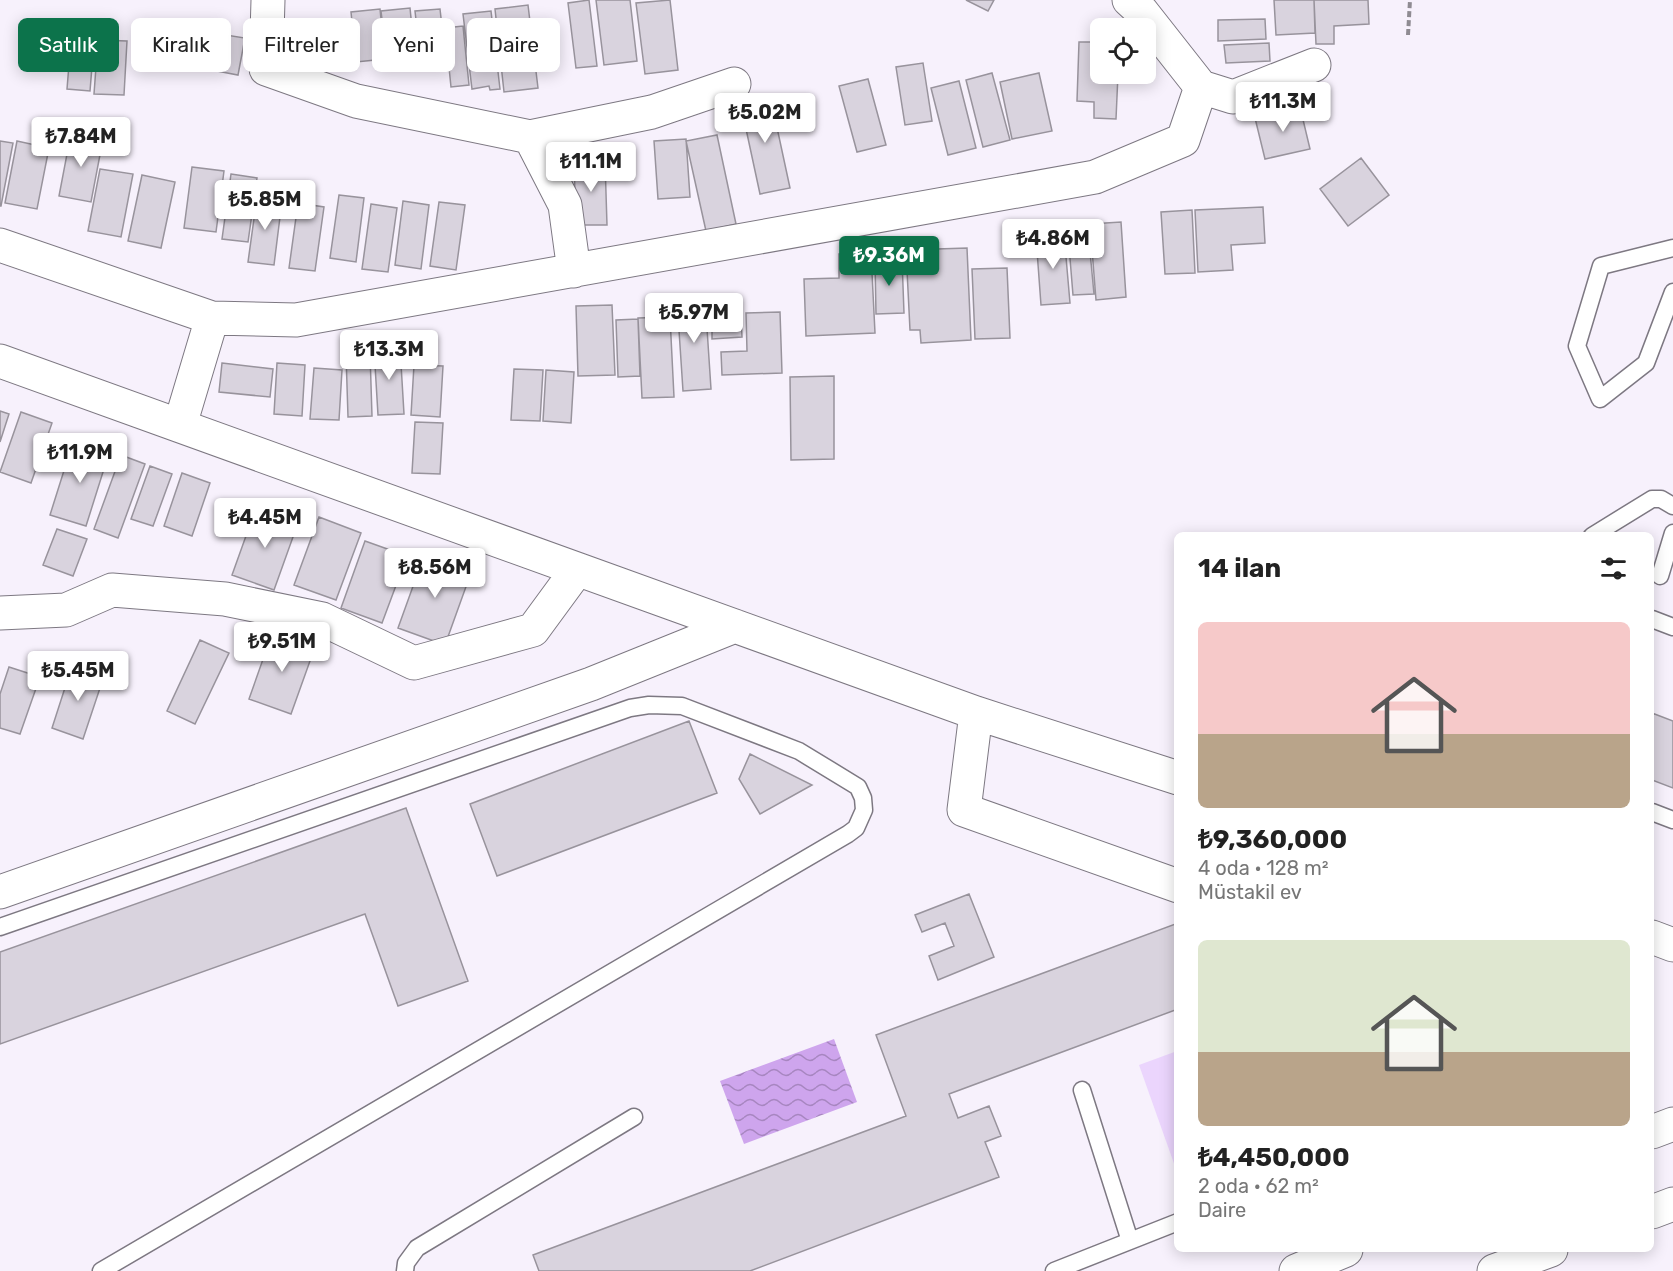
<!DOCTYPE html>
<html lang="tr">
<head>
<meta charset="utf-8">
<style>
	:root { --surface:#fff; --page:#f6f6f6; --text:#222; --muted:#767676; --accent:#0c734b }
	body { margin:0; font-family:Rubik,sans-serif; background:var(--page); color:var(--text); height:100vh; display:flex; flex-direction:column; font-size:22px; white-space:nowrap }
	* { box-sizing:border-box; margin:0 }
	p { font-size:20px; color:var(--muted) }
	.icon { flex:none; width:33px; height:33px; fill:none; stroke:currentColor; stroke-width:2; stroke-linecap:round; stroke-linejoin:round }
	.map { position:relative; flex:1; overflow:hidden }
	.sheet { position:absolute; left:1174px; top:532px; width:480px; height:720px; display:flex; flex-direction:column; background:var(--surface); border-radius:9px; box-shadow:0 3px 15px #0003 }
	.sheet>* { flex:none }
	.guide { position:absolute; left:18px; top:18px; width:570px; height:54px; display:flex; gap:12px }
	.fabs { position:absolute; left:1090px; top:18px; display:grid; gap:12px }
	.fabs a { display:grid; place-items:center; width:66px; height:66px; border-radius:9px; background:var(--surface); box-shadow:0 3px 15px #0003; font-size:30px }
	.price { position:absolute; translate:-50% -51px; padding:0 14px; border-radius:6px; background:#fff; color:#222; font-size:20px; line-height:39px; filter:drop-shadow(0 2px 3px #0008) }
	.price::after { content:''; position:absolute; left:50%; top:36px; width:18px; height:14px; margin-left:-9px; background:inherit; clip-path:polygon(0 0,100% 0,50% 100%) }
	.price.selected { background:var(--accent); color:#fff }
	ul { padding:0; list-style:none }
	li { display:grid; align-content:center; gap:12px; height:318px; padding:0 24px }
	li span { display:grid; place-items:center; height:186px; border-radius:9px; color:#555 }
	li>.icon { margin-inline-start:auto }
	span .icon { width:108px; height:108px; fill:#fffc; stroke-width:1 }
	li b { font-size:26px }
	h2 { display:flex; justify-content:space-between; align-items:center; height:72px; padding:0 24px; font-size:26px }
	.tag { padding:0 21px; border-radius:9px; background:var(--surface); box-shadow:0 3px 15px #0003; font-size:21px; line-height:54px }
	.tag.selected { background:var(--accent); color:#fff }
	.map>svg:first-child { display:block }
	.pitch { fill:#ebd5fd }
	.water { fill:url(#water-waves) }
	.building { fill:#d9d3de; stroke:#98939c; stroke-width:1.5 }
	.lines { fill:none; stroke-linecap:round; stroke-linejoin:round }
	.lane-casing { stroke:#7d7882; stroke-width:19 }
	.street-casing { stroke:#7d7882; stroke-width:35 }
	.secondary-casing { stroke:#7d7882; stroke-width:35 }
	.path { stroke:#8f8b92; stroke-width:4; stroke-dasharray:6 3; stroke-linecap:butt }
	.lane { stroke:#fff; stroke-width:16 }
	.street { stroke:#fff; stroke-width:33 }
	.secondary { stroke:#fff; stroke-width:33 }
</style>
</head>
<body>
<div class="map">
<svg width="1673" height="1271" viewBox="0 0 1673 1271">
	<defs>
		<pattern id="water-waves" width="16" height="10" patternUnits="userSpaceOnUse" patternTransform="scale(1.5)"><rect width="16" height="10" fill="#cea5ed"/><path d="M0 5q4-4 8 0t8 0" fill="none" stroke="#a786c0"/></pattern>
	</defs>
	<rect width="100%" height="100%" fill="#f7f1fc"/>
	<!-- pitch -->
	<path class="pitch" d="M1177,1051H1178L1177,1172L1139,1065Z"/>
	<!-- water -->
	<path class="water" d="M834,1039L857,1102L744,1144L720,1081Z"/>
	<!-- building -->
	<path class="building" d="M589,0L597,66L576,68L568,3Z
		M596,0H630L637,61L604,65Z
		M670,0L678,70L645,74L636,3Z
		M966,0H994L988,11Z
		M1274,0H1314L1315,33L1276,35Z
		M1314,0H1368L1369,24L1334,26V44H1316Z
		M528,5L538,88L504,92L495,9Z
		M410,8L415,58L387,61L381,11Z
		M380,9L385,59L356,62L351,12Z
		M440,9L445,53L420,56L415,11Z
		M491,11L500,89L490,90L489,86L472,89L463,14Z
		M311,19L317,69L289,72L283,22Z
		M1265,19L1266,39L1218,41V20Z
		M463,26L469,85L451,87L445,28Z
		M207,32L245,38L238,75L201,68Z
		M71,40L94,42L90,91L67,89Z
		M98,40L127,41L124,95L94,94Z
		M1079,42H1101V74H1118L1116,119L1094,118V102L1077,101Z
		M1269,43L1270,61L1226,63L1224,45Z
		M923,63L932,121L905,125L896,67Z
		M992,73L1010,140L983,147L966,80Z
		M1039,73L1052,131L1012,139L1000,82Z
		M868,79L886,145L857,152L839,86Z
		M959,81L976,148L948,155L931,88Z
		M770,95L790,188L760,194L740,101Z
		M1300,107L1310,149L1265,159L1255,118Z
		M71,133L103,139L91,202L59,196Z
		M717,135L736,224L706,231L686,141Z
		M686,139L690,197L658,199L654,141Z
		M0,141L13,143L1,206H0Z
		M17,141L49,148L37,209L5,203Z
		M1361,158L1389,195L1348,226L1320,189Z
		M605,161L607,225H576L574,162Z
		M192,167L224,171L216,232L184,228Z
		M100,169L133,174L121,237L88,231Z
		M231,174L257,178L248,242L222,239Z
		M142,175L175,182L161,248L128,241Z
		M339,195L364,198L356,262L330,258Z
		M257,197L282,201L274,265L248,262Z
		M403,201L429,205L421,269L395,265Z
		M439,202L465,205L456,270L430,266Z
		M298,203L324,207L315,271L289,268Z
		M371,204L397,208L388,272L362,269Z
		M1263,207L1265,243L1231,245L1233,270L1198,272L1195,210Z
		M1192,210L1195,273L1165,274L1161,212Z
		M1087,220L1094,294L1073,295L1067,222Z
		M1121,222L1126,297L1096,300L1090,224Z
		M1064,234L1070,303L1041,305L1036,237Z
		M967,248L971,340L921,343L920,330H910L906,250Z
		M871,253L875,333L806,336L804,279L839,278V254Z
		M902,259L904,313L876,314L875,260Z
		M1007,268L1010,338L975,339L972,269Z
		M705,298L711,389L683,391L677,300Z
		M612,305L615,375L578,376L576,306Z
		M780,312L782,373L722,375L721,352L747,351L746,313Z
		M741,316L742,337L712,339V317Z
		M670,317L674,397L642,398L638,318Z
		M638,319L640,376L618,377L616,320Z
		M400,347L404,414L378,415L374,348Z
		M370,353L372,416L348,417L346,354Z
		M222,363L273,369L270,397L219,392Z
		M277,363L305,365L302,416L274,414Z
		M414,365L443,366L440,417L411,415Z
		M314,368L342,370L339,420L310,419Z
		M514,369L543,370L540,421L511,420Z
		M546,370L574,372L571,423L543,421Z
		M834,376V459L791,460L790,377Z
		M0,411L9,414L0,442Z
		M21,412L52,423L31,483L0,472Z
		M415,422L443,423L440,474L412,473Z
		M73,442L109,453L86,526L50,515Z
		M121,455L145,464L118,538L94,529Z
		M150,466L172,474L153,526L131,519Z
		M182,473L210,483L192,536L164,526Z
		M256,508L298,523L274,590L232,575Z
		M319,517L361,533L336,600L294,585Z
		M57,529L87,539L73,576L43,565Z
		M365,541L407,556L382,623L341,608Z
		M425,553L472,570L445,645L398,628Z
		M273,631L315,647L291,714L249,699Z
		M200,640L229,653L195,724L167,711Z
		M72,666L104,676L83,739L52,728Z
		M9,667L40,677L20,734L0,728V694Z
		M1652,713L1673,721V788L1652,780Z
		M689,721L717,793L497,876L470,804Z
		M750,754L812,785L760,814L739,779Z
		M406,808L468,981L398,1006L365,914L0,1044V952Z
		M969,894L994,957L938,980L929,956L954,946L945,923L922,932L915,915Z
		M1178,923V1009L949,1094L958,1118L989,1106L1001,1136L985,1142L999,1177L750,1271H539L533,1255L906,1116L876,1035Z"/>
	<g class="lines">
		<defs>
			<path id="lane" d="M1673,248L1601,266L1577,346L1600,399L1646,363L1673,292
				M1592,536L1652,499H1661L1673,506
				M1660,576L1673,533
				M1652,619L1673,627
				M1652,812L1673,820
				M0,927L630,708L649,705L682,706L799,751L858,787L863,798L864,810L856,828L848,834L101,1271
				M1082,1090L1130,1241
				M405,1271L406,1263L417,1248L634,1117
				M1054,1271L1178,1222"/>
			<path id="street" d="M268,0L266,69L356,101L530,137
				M1201,87L1233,97L1314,65
				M0,245L212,318L296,320L1095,177L1183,140L1201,87L1142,12L1129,0
				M574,271L565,205L530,137L652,112L734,84
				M0,361L976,713L1178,778
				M180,425L212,318
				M0,613L66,610L112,590L225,599L322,619L414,663L533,630L577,570
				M976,713L964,810L1178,886
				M0,892L591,684L735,626
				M1652,937L1673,945"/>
			<path id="secondary" d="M1652,1132L1673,1124
				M1652,1212L1673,1204
				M1296,1271L1346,1250
				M1494,1271L1551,1250"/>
		</defs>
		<!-- lane casing -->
		<use href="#lane" class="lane-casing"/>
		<!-- street casing -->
		<use href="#street" class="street-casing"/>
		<!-- secondary casing -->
		<use href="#secondary" class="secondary-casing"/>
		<!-- path -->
		<path class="path" d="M1408,35L1410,0"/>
		<!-- lane -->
		<use href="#lane" class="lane"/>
		<!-- street -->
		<use href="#street" class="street"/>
		<!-- secondary -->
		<use href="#secondary" class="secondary"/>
	</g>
</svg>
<div class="fabs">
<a><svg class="icon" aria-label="locate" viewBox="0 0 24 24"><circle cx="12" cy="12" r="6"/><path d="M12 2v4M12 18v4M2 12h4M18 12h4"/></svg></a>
</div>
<b class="price" style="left:1283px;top:133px">₺11.3M</b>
<b class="price" style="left:765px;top:144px">₺5.02M</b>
<b class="price" style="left:81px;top:168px">₺7.84M</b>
<b class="price" style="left:591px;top:193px">₺11.1M</b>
<b class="price" style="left:265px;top:231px">₺5.85M</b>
<b class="price" style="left:1053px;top:270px">₺4.86M</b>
<b class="price selected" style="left:889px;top:287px">₺9.36M</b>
<b class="price" style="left:694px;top:344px">₺5.97M</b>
<b class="price" style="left:389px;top:381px">₺13.3M</b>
<b class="price" style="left:80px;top:484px">₺11.9M</b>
<b class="price" style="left:265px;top:549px">₺4.45M</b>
<b class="price" style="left:435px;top:599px">₺8.56M</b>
<b class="price" style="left:282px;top:673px">₺9.51M</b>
<b class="price" style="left:78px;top:702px">₺5.45M</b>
<div class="guide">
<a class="tag selected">Satılık</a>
<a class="tag">Kiralık</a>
<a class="tag">Filtreler</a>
<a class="tag">Yeni</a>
<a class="tag">Daire</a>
</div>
<section class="sheet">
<h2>14 ilan<svg class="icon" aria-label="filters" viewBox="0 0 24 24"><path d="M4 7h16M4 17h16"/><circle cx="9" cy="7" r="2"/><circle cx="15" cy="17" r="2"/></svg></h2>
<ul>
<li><span style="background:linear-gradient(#f6c9c9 60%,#b9a48a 0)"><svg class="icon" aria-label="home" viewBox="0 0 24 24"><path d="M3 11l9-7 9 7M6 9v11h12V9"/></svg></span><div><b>₺9,360,000</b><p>4 oda · 128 m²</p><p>Müstakil ev</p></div></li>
<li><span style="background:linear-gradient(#dfe7d0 60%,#b9a48a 0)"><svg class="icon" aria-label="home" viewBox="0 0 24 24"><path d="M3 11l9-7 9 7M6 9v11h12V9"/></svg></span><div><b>₺4,450,000</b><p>2 oda · 62 m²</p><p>Daire</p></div></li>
</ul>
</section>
</div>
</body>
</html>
